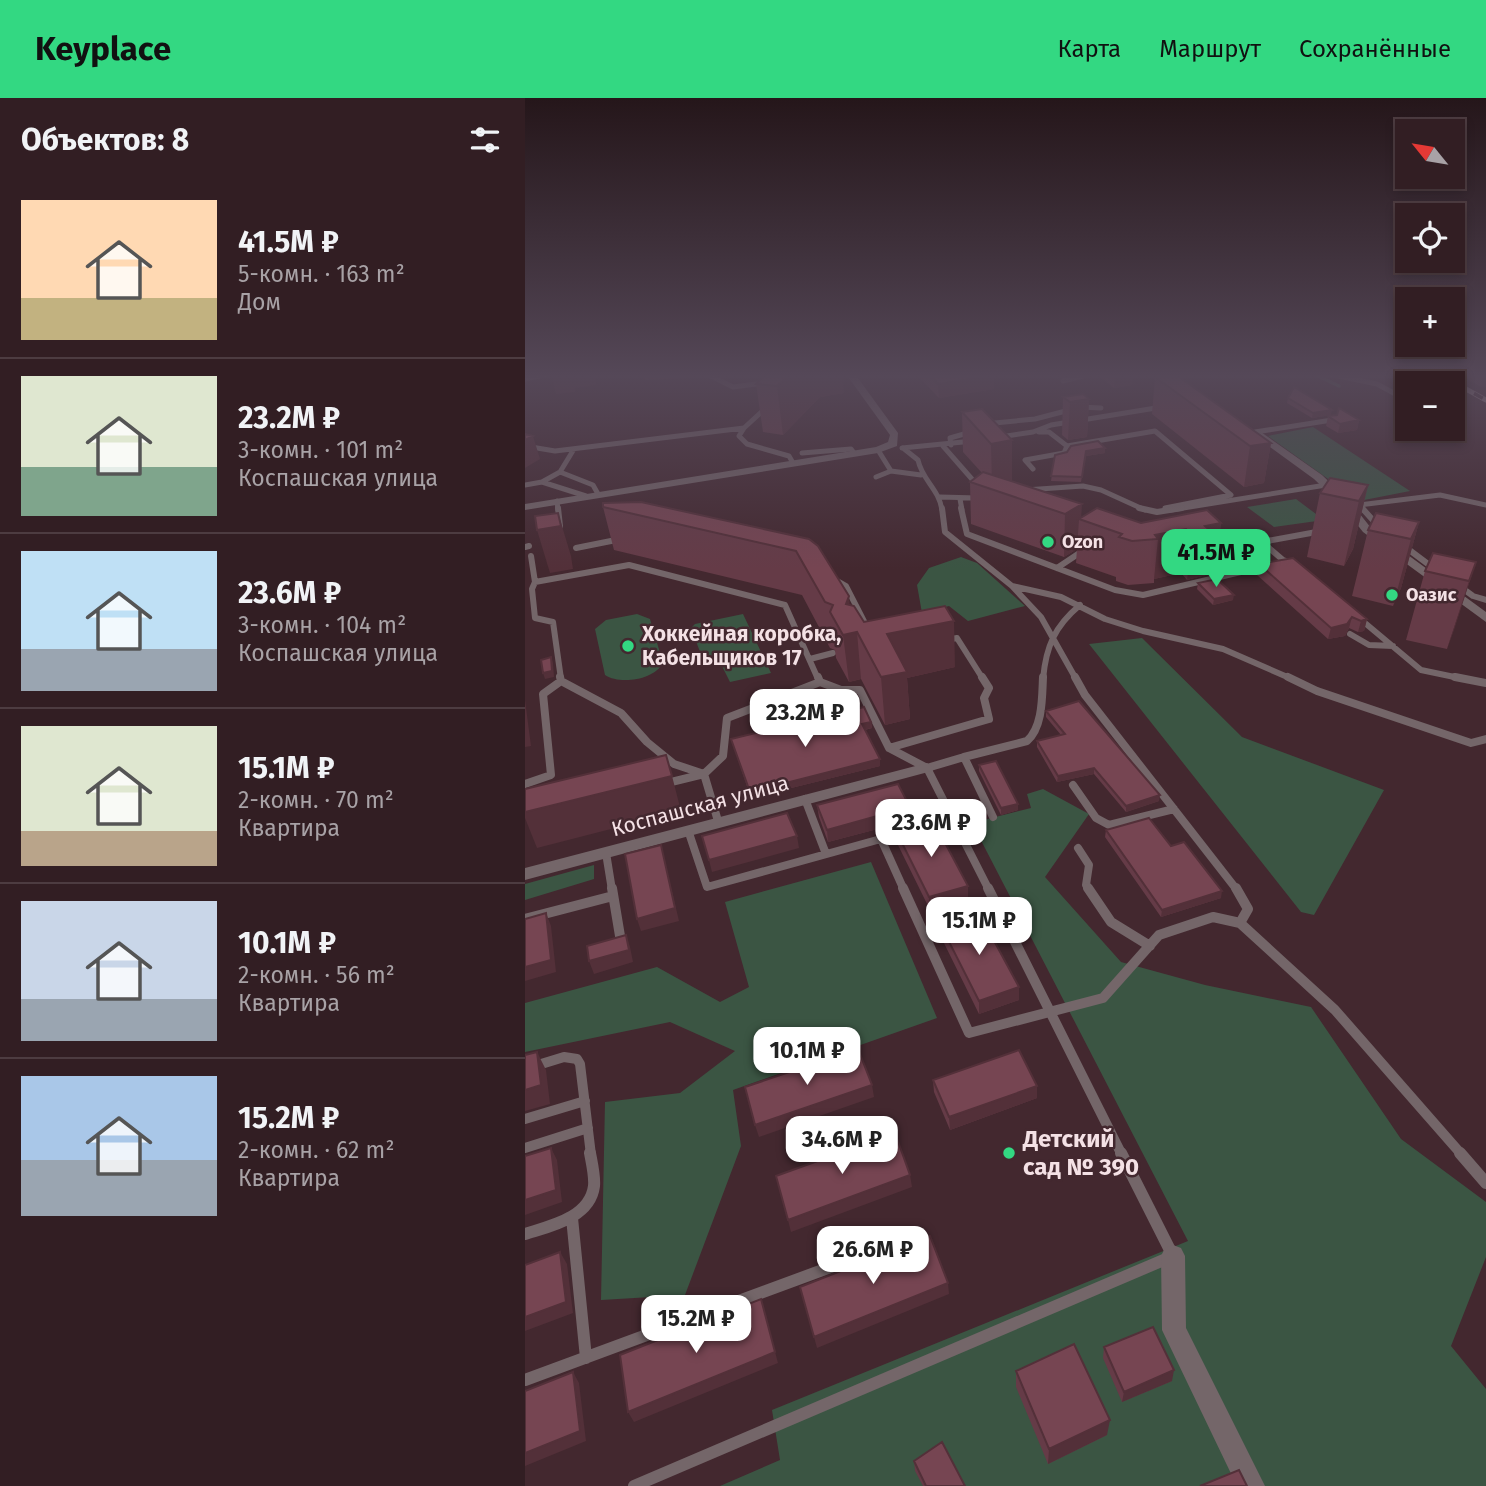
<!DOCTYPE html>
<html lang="ru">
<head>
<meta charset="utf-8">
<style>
	:root { --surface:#321e23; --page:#3d2b30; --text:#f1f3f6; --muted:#a8a2a6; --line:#4d3c41; --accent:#33d882 }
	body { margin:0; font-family:"Fira Sans",sans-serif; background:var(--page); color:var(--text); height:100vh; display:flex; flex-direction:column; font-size:26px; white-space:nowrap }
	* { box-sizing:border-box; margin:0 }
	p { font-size:23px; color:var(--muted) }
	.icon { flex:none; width:38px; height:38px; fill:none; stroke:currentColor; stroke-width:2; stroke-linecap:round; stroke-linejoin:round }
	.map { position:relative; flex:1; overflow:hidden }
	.side { display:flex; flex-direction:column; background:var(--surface); width:525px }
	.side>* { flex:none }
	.needle { width:46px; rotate:300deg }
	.tools { position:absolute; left:870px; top:21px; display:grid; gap:14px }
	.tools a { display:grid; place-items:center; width:70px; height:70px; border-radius:0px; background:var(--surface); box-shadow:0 4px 10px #0003,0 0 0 2px var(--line); font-size:35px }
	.price { position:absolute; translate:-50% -60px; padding:0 16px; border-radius:14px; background:#fff; color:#222; font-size:23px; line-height:46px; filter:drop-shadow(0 2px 4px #0008) }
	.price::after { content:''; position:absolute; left:50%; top:42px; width:21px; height:16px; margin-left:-10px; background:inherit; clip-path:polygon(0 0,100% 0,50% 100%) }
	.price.current { background:var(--accent); color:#111 }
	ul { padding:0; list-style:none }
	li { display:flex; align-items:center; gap:21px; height:175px; padding:0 21px }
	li+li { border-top:2px solid var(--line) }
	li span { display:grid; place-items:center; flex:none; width:196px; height:140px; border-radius:0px; color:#555 }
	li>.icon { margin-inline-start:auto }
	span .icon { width:84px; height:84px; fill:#fffc; stroke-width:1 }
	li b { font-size:30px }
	h2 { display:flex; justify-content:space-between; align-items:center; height:84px; padding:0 21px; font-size:30px }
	header { display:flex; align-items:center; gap:42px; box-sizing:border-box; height:98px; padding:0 35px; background:var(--accent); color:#111 }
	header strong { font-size:33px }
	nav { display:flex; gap:38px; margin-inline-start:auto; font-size:24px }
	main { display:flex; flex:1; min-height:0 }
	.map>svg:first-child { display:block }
	.green { fill:#3b5543 }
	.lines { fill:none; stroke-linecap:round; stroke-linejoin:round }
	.stream { stroke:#4b795b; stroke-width:3.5 }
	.service-far4 { stroke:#746669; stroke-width:5 }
	.service-far3 { stroke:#746669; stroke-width:6 }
	.service-far2 { stroke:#746669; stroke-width:8 }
	.service-far1 { stroke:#746669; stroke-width:10 }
	.service { stroke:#746669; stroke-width:12 }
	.minor { fill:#746669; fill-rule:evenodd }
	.rail-casing { stroke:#cab5ba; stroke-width:5 }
	.rail { stroke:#43282f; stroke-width:3.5; stroke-dasharray:10; stroke-linecap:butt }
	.wall { fill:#653b47 }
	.shaded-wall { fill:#533039 }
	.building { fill:#764552; stroke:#533039; stroke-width:2 }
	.poi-dot { fill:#33d882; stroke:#43282f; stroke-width:2.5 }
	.labels { text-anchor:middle; stroke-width:5; stroke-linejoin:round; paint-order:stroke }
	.far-poi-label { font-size:18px; font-weight:bold; fill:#f4e1e5; stroke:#43282f; text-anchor:start }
	.poi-label { font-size:21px; font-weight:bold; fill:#f4e1e5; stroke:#43282f; text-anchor:start }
	.street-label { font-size:21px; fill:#f4e1e5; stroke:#43282f }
	.near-poi-label { font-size:24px; font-weight:bold; fill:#f4e1e5; stroke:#43282f; text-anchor:start }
</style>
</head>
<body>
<header>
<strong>Keyplace</strong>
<nav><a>Карта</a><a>Маршрут</a><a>Сохранённые</a></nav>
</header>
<main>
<section class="side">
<h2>Объектов: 8<svg class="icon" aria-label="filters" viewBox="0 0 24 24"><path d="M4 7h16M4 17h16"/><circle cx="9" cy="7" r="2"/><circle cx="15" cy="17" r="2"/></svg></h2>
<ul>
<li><span style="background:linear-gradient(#ffd9b3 70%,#c2b280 0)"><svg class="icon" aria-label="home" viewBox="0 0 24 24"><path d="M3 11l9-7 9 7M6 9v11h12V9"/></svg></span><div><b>41.5M ₽</b><p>5-комн. · 163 m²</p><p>Дом</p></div></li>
<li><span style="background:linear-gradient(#dfe7d0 65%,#7fa58c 0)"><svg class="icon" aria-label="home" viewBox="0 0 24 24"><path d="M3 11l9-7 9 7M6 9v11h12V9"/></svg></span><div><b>23.2M ₽</b><p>3-комн. · 101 m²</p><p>Коспашская улица</p></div></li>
<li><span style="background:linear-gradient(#bfe0f5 70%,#9aa5b1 0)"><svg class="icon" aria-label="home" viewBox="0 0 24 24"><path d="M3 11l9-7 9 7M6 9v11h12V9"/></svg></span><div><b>23.6M ₽</b><p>3-комн. · 104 m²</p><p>Коспашская улица</p></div></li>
<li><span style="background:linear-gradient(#dfe7d0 75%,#b9a48a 0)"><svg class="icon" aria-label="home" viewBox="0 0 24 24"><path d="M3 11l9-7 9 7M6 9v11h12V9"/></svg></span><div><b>15.1M ₽</b><p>2-комн. · 70 m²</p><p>Квартира</p></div></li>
<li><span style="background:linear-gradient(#c9d6e8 70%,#9aa5b1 0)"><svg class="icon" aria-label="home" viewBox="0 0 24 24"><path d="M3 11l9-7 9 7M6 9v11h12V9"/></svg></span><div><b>10.1M ₽</b><p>2-комн. · 56 m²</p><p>Квартира</p></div></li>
<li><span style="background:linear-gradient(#a9c7e8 60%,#9aa5b1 0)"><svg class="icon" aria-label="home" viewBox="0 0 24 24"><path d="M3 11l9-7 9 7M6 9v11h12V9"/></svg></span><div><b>15.2M ₽</b><p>2-комн. · 62 m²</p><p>Квартира</p></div></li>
</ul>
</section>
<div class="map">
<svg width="961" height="1388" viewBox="0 0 961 1388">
	<rect width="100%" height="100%" fill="#43282f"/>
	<!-- green -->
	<path class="green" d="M788,329L885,393L834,403L743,338Z
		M771,401L799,422L749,429L722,409Z
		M436,459L452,465L500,508L443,523L424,508L397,515L392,487L404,470Z
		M112,516L125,521L138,565C129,582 95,587 80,577L70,531L81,522Z
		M218,516L246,575L205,584L196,566L180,567L166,530L170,526Z
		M617,540L717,639L859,692L789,817L776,814L564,546Z
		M518,691L564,716L520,779L596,864L680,887L786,909L876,1041L961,1104V1159L926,1248L961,1291V1388H195L255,1362L247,1312L663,1143L447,725L506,710L502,696Z
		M346,764L412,920L208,992L216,1048L160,1197L76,1202L80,1004L155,995L210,953L145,924L0,954V905L132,869L195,904L224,889L200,804Z
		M69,767V781L0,802V786Z"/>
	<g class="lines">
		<!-- stream -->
		<path class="stream" d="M789,276L814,288"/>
		<!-- service-far4 -->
		<path class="service-far4" d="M182,276L208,289L239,285
			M804,276L852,286L876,299
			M0,281L24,276
			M538,283L558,278L556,276
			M459,326L510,321L556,309L576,310
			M219,330L214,338L222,346L264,358L268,365
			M514,334H524L542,348L630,333L706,397L640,410
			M730,334L807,322
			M475,339L508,334L526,327L637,309
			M426,347L425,340L446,334
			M0,348L30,353L219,330L242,309
			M418,348L453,388
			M377,350L448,343
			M378,350L393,362C397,382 414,391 417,412
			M277,355L326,351L329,355
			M508,371L500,362L539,355L542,348
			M366,373L396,377
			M35,374L68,387L73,396
			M351,379L366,373L353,352
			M17,384L35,374L49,351
			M0,387L17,384L61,398
			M500,392L558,388L576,392L620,412
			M415,399L453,400
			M435,401L437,412
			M32,403L33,412
			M829,407H834L838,412
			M834,407L915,397L961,407
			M646,412L801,387"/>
		<!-- service-far3 -->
		<path class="service-far3" d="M33,410L35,428
			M417,410L420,434L487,488L516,519L551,581
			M436,410L442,436L590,492L618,497L720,473L719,466L695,445L684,447
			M614,410L632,414L657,410
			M837,410L855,430
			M879,448L911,472
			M0,449L4,448
			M51,450L96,441
			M6,458L10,484L104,467L260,507L293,581
			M767,465L758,462L737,444L797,433
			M532,470L559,452
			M307,480L321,488L343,531
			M10,484L7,491L10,520L28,524L36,581
			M933,487L948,498L961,502
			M487,488L536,499L580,521L618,533L698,551L767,581
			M834,520L896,572L939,581
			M825,536L844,547L868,548
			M421,542L432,540L458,581
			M285,561L308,555
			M518,581C521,548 530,528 555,507"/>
		<!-- service-far2 -->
		<path class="service-far2" d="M35,579L36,583L96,615L122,644L149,666L179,676
			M550,579L560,597L712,792
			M763,579L792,593L946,645L961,641
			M930,579L961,585
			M295,584L316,592H335L364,650L402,670L464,792
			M364,650L464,621L459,600L464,590L457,579
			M439,659L502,643C518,629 517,599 518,579
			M402,670L439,659L468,719
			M0,686L26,677L18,596L36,583
			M138,686L179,676
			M548,687L571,720L584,727L649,711
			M280,701L301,756
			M193,723L179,676L198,658L202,620L295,584L293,579
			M400,728L427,721
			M163,732L182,789L381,734
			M356,741L379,792
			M553,750L564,767L561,787L564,792
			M81,755L87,792"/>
		<!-- service-far1 -->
		<path class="service-far1" d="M87,790L95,838
			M378,790L444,935L578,900L634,837L688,819L715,825L810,912L937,1057
			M463,790L597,1057
			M563,790L586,824L625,848
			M711,790L723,811L715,825
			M0,821L88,798
			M0,971L39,959L52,961L55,966L66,1057
			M0,1021L60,1003
			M0,1050L63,1030"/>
		<!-- service -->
		<path class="service" d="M935,1055L961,1085
			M47,1120L61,1260
			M0,1136C25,1128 65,1120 69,1088C70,1078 67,1066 65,1055
			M0,1282L387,1139
			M109,1388L648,1158L596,1055"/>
		<!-- minor -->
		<path class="minor" d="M321,276H330L373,335L372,348L353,355L0,412V406L351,349L363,344L365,337Z
			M727,332H733L797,377L827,406L846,430L961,514V524L838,434L819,410L789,381L727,336Z
			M402,665L410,670L407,673L0,782V770Z
			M648,1147L656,1150L660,1158L661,1230L740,1388H712L637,1232L636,1158L640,1150Z"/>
		<defs>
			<path id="rail" d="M896,276L912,285
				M914,276L961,302"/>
		</defs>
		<!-- rail casing -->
		<use href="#rail" class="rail-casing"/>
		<!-- rail -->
		<use href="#rail" class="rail"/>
	</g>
	<!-- wall -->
	<path class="wall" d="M118,276H161L162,280L120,282Z
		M391,276H468L469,291L414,300Z
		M572,276H608L607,287L589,290Z
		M935,276H961L956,289Z
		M630,279L746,345L739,385L719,389L627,316Z
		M231,286L319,295L295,299L258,337L238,334Z
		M538,299L564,301L562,339L543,342L537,337Z
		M763,300L806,317L787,320L762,305Z
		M437,314L487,342V383H485L556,419L616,425H696L690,468L682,470L681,477L662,482L656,475L629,481V485L603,487L591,483V479L551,465L552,451L539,459L446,426L445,384L457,375L438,354Z
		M803,318L834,322L832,332L813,335L801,328Z
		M580,350V355L561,358L556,384L526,383L530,357Z
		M843,387L828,451L819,468L782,459L795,395Z
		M78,409L284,441L324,498V507L339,524L430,569L382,580L385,621L360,627L336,581L324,584L311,560L310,552L305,550L277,497L89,452Z
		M894,424L876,490L868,508L827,498L843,432Z
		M951,464L922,551L881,542L900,473Z
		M734,466L842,521L839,533L833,534L824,530L820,538L803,541L732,477Z
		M673,485L708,502L688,507L672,491Z
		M521,613L634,703L601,714L569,676L532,684L512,649V643L536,637L521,619Z
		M346,624L347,630L340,632L355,661V668L226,700L206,641Z
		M454,667L493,712L476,717L454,673Z
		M373,686L388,725L366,731L364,728L303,744L294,719L292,707Z
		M396,730L443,788V801L405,812L371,743L370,731Z
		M581,732L646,748L696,800L636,819L580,739Z
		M415,826L494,889V902L454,916L416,839Z
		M408,982L512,988V1000L425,1032L409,994Z
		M579,1249L647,1283L597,1304L578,1260Z
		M491,1273L582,1337L523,1366L491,1289Z
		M389,1363L440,1388H398L390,1373Z"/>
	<!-- shaded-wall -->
	<path class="shaded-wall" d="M26,276H70L71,287L50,290V294L31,296Z
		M265,276H318L319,295L295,299L258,337L252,288Z
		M590,276H608L607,287L589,290Z
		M960,276H961V289H956Z
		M469,277V291L414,300L413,286Z
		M564,301L562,339L543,342L545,304Z
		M807,312L806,317L787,320L788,315Z
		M834,322L832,332L813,335L815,326Z
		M8,338L15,361L0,370V342Z
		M487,342V383L467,386L466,346Z
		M746,345L739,385L719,389L725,348Z
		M580,350V355L561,358L556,384L561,353Z
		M843,387L828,451L819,468L834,403Z
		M557,406L556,422L554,421L552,451L539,459L540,416Z
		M33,415L46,458L48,471L25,475L12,432Z
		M894,424L876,490L868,508L886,441Z
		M696,425L690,468L682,470L681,477L662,482L668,438L680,428Z
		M661,431L656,475L629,481L633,441L630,437Z
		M951,464L929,532L922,551L944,483Z
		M709,497L708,502L688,507L689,501Z
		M324,498L327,535L332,534L336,581L324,584L318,537L321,506Z
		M827,519L824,530L820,538L803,541L806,530Z
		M842,521L839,533L833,534L836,523Z
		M429,523L430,569L382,580L385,621L360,627L356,579L362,536Z
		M26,559L28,565L29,579L20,581L18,575Z
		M0,602L6,648L0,649Z
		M346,624L347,630L337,632V626Z
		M355,661V668L226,700L225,694Z
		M569,670V676L532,684L533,678Z
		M147,678L156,713L12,750L0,720V714Z
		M635,697L634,703L601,714V708Z
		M493,706V712L476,717V710Z
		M387,713L388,725L366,731L364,719Z
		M363,715L364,728L303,744L302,732Z
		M272,738L274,750L187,774L184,762Z
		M136,747L154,823L116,833L112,821Z
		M443,788V801L405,812L404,799Z
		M697,793L696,800L636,819L637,812Z
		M21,815L26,828L31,874L0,883V869Z
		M101,837L105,849L108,864L69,876L64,863Z
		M494,889V902L454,916V903Z
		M12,954L21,972L25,1006L0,1013V992Z
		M347,987L349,999L234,1039L230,1027Z
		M512,988V1000L425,1032L424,1019Z
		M26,1050L32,1062L37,1104L0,1117V1102Z
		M385,1077L387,1089L266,1134L263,1122Z
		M35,1154L42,1166L48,1215L0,1233V1219Z
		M423,1185L424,1196L292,1250L289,1239Z
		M236,1201L253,1265L109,1324L103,1314Z
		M649,1272L647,1283L597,1304L599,1294Z
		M48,1274L54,1285L61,1343L0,1368V1355Z
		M585,1322L582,1337L523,1366L524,1351Z"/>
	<!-- building -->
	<path class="building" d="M242,276H265L252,288L231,286Z
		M404,276H468L469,277L413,286Z
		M650,276L746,345L725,348L630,279Z
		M769,289L807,312L788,315L763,300Z
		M558,296L564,301L545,304L538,299Z
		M814,310L834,322L815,326L803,318L812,317Z
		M457,311L487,342L466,346L437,314Z
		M0,336L8,338L0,342Z
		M573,343L580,350L561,353L557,379L526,378L530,357L542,354L546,348Z
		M458,374L557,406L540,416L445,384Z
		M805,380L843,387L834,403L795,395Z
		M116,404L284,441L293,448L324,498L321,506L329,508L339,524L420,508L429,523L362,536L382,574L356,579L332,534L318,537L305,514L308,507L300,504L271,453L78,409V405Z
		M572,410L616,425L682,412L696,425L680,428L687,434L668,438L661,431L630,437L633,441L607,443L594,439L597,436L554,421Z
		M33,415L36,428L12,432L10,418Z
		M851,415L894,424L886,441L843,432Z
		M908,455L951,464L944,483L900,473Z
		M768,460L842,521L836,523L827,519L822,526L806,530L734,466Z
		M692,481L709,497L689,501L673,485Z
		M26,559L27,573L18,575L16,562Z
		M554,603L635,697L601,708L569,670L533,678L512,643L540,636L521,613Z
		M339,609L346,624L337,626L355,661L225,694L206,641Z
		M141,657L147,678L0,714V691Z
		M471,663L493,706L476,710L454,667Z
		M373,686L387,713L364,719L363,715L302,732L292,707Z
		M262,715L272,738L184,762L177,738Z
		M624,720L646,748L659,744L697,793L637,812L581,732Z
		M393,725L396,730L410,726L443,788L404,799L370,731Z
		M136,747L150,810L112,821L100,756Z
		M21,815L26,862L0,869V821Z
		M454,815L494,889L454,903L415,826Z
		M101,837L104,852L64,863L62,848Z
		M333,951L347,987L230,1027L220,989Z
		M494,952L512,988L424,1019L408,982Z
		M12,954L16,987L0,992V957Z
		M370,1035L385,1077L263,1122L251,1078Z
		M26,1050L31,1092L0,1102V1058Z
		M405,1138L423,1185L289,1239L275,1189Z
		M35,1154L41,1204L0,1219V1167Z
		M236,1201L250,1254L103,1314L95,1257Z
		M628,1229L649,1272L599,1294L579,1249Z
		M549,1246L585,1322L524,1351L491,1273Z
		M48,1274L55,1333L0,1355V1293Z
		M417,1344L440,1388H401L389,1363Z
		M714,1372L722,1388H675Z"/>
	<!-- sky -->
	<linearGradient id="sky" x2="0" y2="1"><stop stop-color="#25161a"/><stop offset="0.59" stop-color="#554858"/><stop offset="1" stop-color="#554858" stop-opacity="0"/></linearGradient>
	<rect width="961" height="471" fill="url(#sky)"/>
	<!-- markers -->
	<g class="poi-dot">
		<circle cx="523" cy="444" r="7"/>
		<circle cx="867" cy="497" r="7"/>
		<circle cx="103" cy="548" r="7"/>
		<circle cx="484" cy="1055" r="7"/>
	</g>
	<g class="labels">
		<!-- far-poi labels -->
		<g class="far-poi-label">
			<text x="537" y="450">Ozon</text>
			<text x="881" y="503">Оазис</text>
		</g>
		<!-- poi labels -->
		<g class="poi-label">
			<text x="117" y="543">Хоккейная коробка,<tspan x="117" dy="24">Кабельщиков 17</tspan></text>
		</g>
		<!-- street labels -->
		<g class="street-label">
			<text transform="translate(175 708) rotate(-15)" y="7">Коспашская улица</text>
		</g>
		<!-- near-poi labels -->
		<g class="near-poi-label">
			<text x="498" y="1049">Детский<tspan x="498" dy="28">сад № 390</tspan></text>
		</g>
	</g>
</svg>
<div class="tools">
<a><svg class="needle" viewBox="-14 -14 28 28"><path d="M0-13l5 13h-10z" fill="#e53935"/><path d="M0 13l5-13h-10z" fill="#a8a2a6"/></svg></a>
<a><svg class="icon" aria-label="locate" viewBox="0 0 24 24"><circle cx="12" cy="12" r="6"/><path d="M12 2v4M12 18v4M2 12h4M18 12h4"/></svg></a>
<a>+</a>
<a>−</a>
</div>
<b class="price current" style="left:691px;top:491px">41.5M ₽</b>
<b class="price" style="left:280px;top:651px">23.2M ₽</b>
<b class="price" style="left:406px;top:761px">23.6M ₽</b>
<b class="price" style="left:454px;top:859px">15.1M ₽</b>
<b class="price" style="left:282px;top:989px">10.1M ₽</b>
<b class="price" style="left:317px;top:1078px">34.6M ₽</b>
<b class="price" style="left:348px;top:1188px">26.6M ₽</b>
<b class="price" style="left:171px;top:1257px">15.2M ₽</b>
</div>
</main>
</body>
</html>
